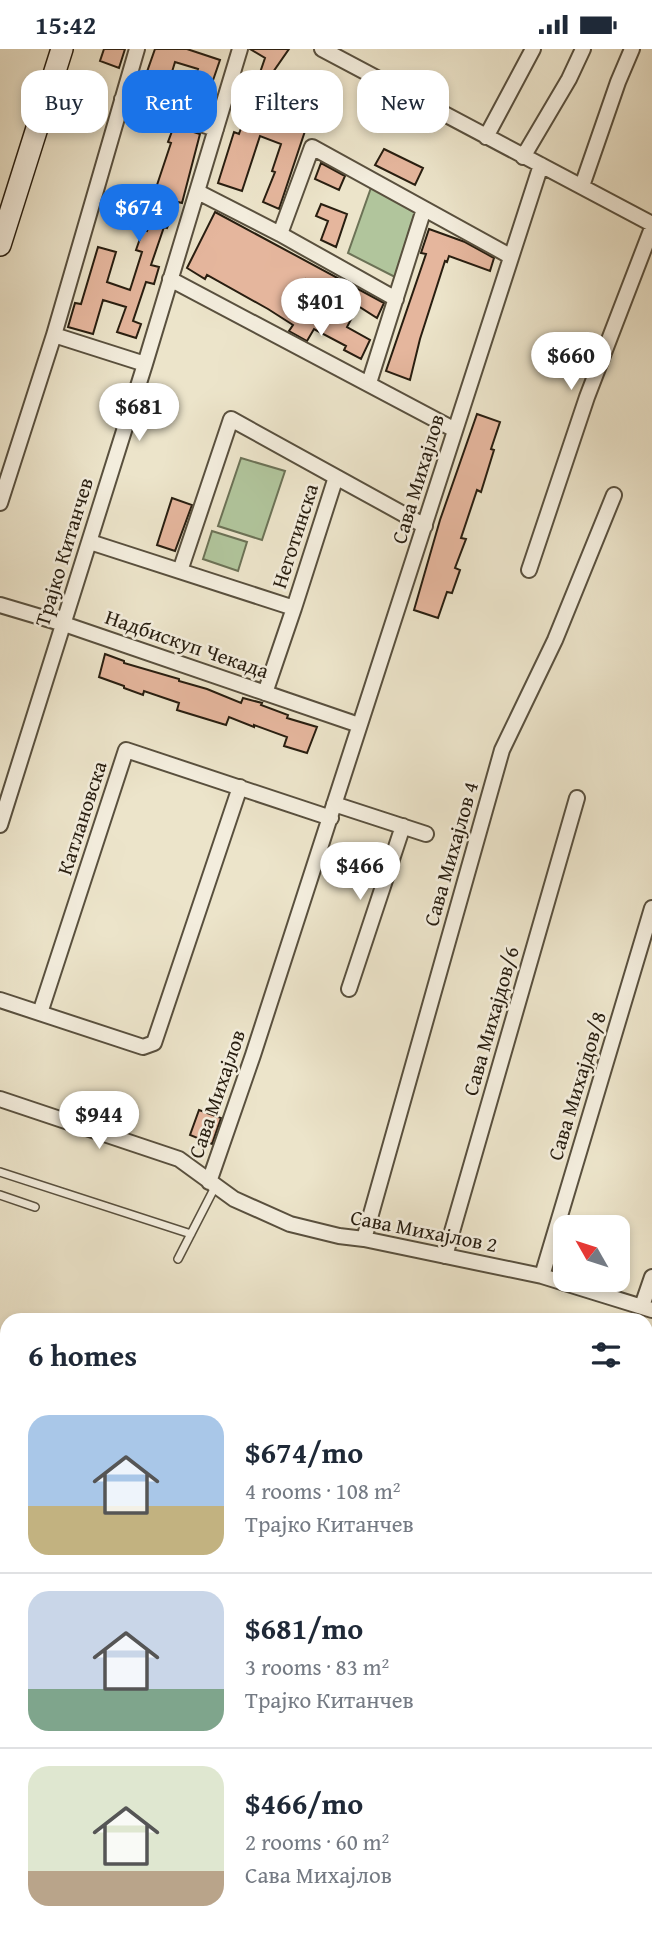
<!DOCTYPE html>
<html lang="en">
<head>
<meta charset="utf-8">
<style>
	:root { --surface:#fff; --page:#f6f6f7; --text:#1f2937; --muted:#747a83; --line:#e0e1e3; --accent:#1a73e8 }
	body { margin:0; font-family:"Gentium Book Plus",serif; background:var(--page); color:var(--text); height:100vh; display:flex; flex-direction:column; font-size:26px; white-space:nowrap }
	* { box-sizing:border-box; margin:0 }
	p { font-size:23px; color:var(--muted) }
	.icon { flex:none; width:38px; height:38px; fill:none; stroke:currentColor; stroke-width:2; stroke-linecap:round; stroke-linejoin:round }
	.map { position:relative; flex:1; overflow:hidden }
	.drawer { position:absolute; left:0px; top:1264px; width:653px; height:625px; display:flex; flex-direction:column; background:var(--surface); border-radius:21px 21px 0 0; box-shadow:0 4px 10px #0003 }
	.drawer>* { flex:none }
	.guide { position:absolute; left:21px; top:21px; width:611px; height:63px; display:flex; gap:14px }
	.needle { width:46px; rotate:309deg }
	.tools { position:absolute; left:553px; top:1166px; display:grid; gap:14px }
	.tools a { display:grid; place-items:center; width:77px; height:77px; border-radius:14px; background:var(--surface); box-shadow:0 4px 10px #0003; font-size:35px }
	.price { position:absolute; translate:-50% -60px; padding:0 16px; border-radius:24px; background:#fff; color:#222; font-size:23px; line-height:46px; filter:drop-shadow(0 2px 4px #0008) }
	.price::after { content:''; position:absolute; left:50%; top:42px; width:21px; height:16px; margin-left:-10px; background:inherit; clip-path:polygon(0 0,100% 0,50% 100%) }
	.price.active { background:var(--accent); color:#fff }
	ul { padding:0; list-style:none }
	li { display:flex; align-items:center; gap:21px; height:175px; padding:0 28px }
	li+li { border-top:2px solid var(--line) }
	li span { display:grid; place-items:center; flex:none; width:196px; height:140px; border-radius:21px; color:#555 }
	li>.icon { margin-inline-start:auto }
	span .icon { width:84px; height:84px; fill:#fffc; stroke-width:1 }
	li b { font-size:30px }
	h2 { display:flex; justify-content:space-between; align-items:center; height:84px; padding:0 28px; font-size:30px }
	.pill { padding:0 24px; border-radius:21px; background:var(--surface); box-shadow:0 4px 10px #0003; font-size:24px; line-height:63px }
	.pill.active { background:var(--accent); color:#fff }
	.status { display:flex; justify-content:space-between; align-items:center; height:49px; padding:0 35px; background:var(--surface); direction:ltr }
	.status svg { height:19px; fill:currentColor }
	.map>svg:first-child { display:block }
	.green { fill:#b1c59c; stroke:#6c7256; stroke-width:2 }
	.building { fill:#e5b69d; stroke:#281e10; stroke-width:2; fill-rule:evenodd }
	.lines { fill:none; stroke-linecap:round; stroke-linejoin:round }
	.service-casing { stroke:#59503e; stroke-width:10 }
	.minor-casing { stroke:#59503e; stroke-width:18 }
	.secondary-casing { stroke:#281e10; stroke-width:24 }
	.service { stroke:#f3eddd; stroke-width:7 }
	.minor { stroke:#f3eddd; stroke-width:14 }
	.secondary { stroke:#f3eddd; stroke-width:21 }
	.labels { text-anchor:middle; stroke-width:5; stroke-linejoin:round; paint-order:stroke }
	.street-label { font-size:21px; fill:#281e10; stroke:#f3eddd }
</style>
</head>
<body>
<div class="status"><b>15:42</b><svg viewBox="0 0 49 12"><path d="M0 12V9h3v3zM5 12V6h3v6zM10 12V3h3v9zM15 12V0h3v12zM26 1h20v11H26zM47 4h2v5h-2z"/></svg></div>
<div class="map">
<svg width="652" height="1888" viewBox="0 0 652 1888">
	<rect width="100%" height="100%" fill="#ece4ca"/>
	<filter id="stains"><feTurbulence type="fractalNoise" baseFrequency=".00286" numOctaves="4"/><feColorMatrix values="0 0 0 0 .2 0 0 0 0 .09 0 0 0 0 .02 0 0 0 .5 -.17"/></filter>
	<radialGradient id="worn" r=".72"><stop offset=".6" stop-color="#630" stop-opacity="0"/><stop offset="1" stop-color="#630" stop-opacity=".3"/></radialGradient>
	<!-- green -->
	<path class="green" d="M372,136L416,160L395,228L348,204Z
		M241,409L285,422L262,491L218,477Z
		M212,482L247,493L238,522L203,510Z
		M280,1881H341L338,1888H293Z
		M348,1881H392L393,1888H345Z"/>
	<!-- building -->
	<path class="building" d="M104,0H125L119,19L100,12Z
		M155,0H187L220,11L210,40L214,41L207,67L185,60L198,20L175,13L165,46L142,37Z
		M250,0H289L271,26L280,29L267,65L306,79L279,160L263,153L275,123L272,122L281,95L260,87L242,142L218,134L234,83L239,85L265,9Z
		M174,77L200,85L182,154L178,153L167,179L164,178L151,216L159,218L154,235L146,233L133,272L141,275L136,289L117,283L126,258L103,251L93,285L68,278L75,254L81,255L98,198L116,203L107,233L130,241L142,203L136,201L143,181L147,182L161,147L154,145L171,94L168,93Z
		M384,100L423,119L415,136L375,116Z
		M321,114L345,127L339,141L315,130Z
		M321,155L347,165L336,198L321,191L328,172L316,167Z
		M215,163L384,254L377,269L358,257L347,278L370,291L361,310L344,301L346,297L314,280L307,292L289,282L293,276L268,260L207,226L205,230L187,219ZM306,230L342,249L329,270L295,252Z
		M429,180L465,193L494,209L490,222L449,207L447,213L445,212L420,290L410,331L386,322L426,205L421,204Z
		M477,365L500,373L491,400L494,401L481,443L477,441L461,489L466,490L455,519L460,521L452,544L447,543L438,569L414,561L440,471Z
		M172,449L192,456L175,502L157,496Z
		M105,605L124,612V614L179,630V632L207,640L241,654L243,649L262,654L261,656L288,666L287,669L317,678L307,704L284,697L287,688L254,676V678L229,668L226,676L177,661L179,654L144,642L143,646L124,639V637L99,628Z
		M199,1061L221,1069L212,1095L190,1086Z"/>
	<g class="lines">
		<defs>
			<path id="service" d="M0,1123L191,1185
				M0,1146L35,1158
				M178,1210L215,1138"/>
			<path id="minor" d="M322,0L652,175
				M122,50L216,80
				M486,88L533,0
				M523,108L569,30L583,0
				M582,137L618,33L632,0
				M198,143L280,185L396,250
				M280,185L312,98L510,207
				M170,230L455,381
				M54,286L145,315
				M369,334L424,160
				M0,454L54,286L137,0
				M90,493L294,559L336,428L425,477
				M529,521L587,348L652,179
				M180,522L231,370L336,428
				M0,556L64,575L359,676
				M265,644L294,559
				M334,755L426,785
				M0,776L145,315L240,0
				M349,940L403,777
				M0,951L143,998L154,994L240,738
				M40,964L126,701L331,769
				M0,1050L179,1110L234,1150L290,1175L339,1187L364,1190L542,1227L652,1261
				M209,1133L253,1006L541,116
				M364,1190L502,701L555,591L614,446
				M445,1207L577,749
				M542,1227L652,859
				M642,1257L652,1228
				M0,1381L7,1378
				M646,1526L652,1530
				M646,1748L652,1755V1761
				M646,1803L652,1781
				M619,1881L627,1888"/>
			<path id="secondary" d="M0,196L62,0
				M0,1667L6,1710L7,1741
				M6,1888L7,1863"/>
		</defs>
		<!-- service casing -->
		<use href="#service" class="service-casing"/>
		<!-- minor casing -->
		<use href="#minor" class="minor-casing"/>
		<!-- secondary casing -->
		<use href="#secondary" class="secondary-casing"/>
		<!-- service -->
		<use href="#service" class="service"/>
		<!-- minor -->
		<use href="#minor" class="minor"/>
		<!-- secondary -->
		<use href="#secondary" class="secondary"/>
	</g>
	<g class="labels">
		<!-- street labels -->
		<g class="street-label">
			<text transform="translate(418 430) rotate(-73)" y="7">Сава Михајлов</text>
			<text transform="translate(295 487) rotate(-72)" y="7">Неготинска</text>
			<text transform="translate(64 503) rotate(-73)" y="7">Трајко Китанчев</text>
			<text transform="translate(187 595) rotate(19)" y="7">Надбискуп Чекада</text>
			<text transform="translate(82 769) rotate(-72)" y="7">Катлановска</text>
			<text transform="translate(451 805) rotate(-74)" y="7">Сава Михајлов 4</text>
			<text transform="translate(491 972) rotate(-74)" y="7">Сава Михајдов/6</text>
			<text transform="translate(577 1037) rotate(-73)" y="7">Сава Михајдов/8</text>
			<text transform="translate(217 1045) rotate(-71)" y="7">Сава Михајлов</text>
			<text transform="translate(424 1182) rotate(11)" y="7">Сава Михајлов 2</text>
		</g>
	</g>
	<rect width="100%" height="100%" filter="url(#stains)"/>
	<rect width="100%" height="100%" fill="url(#worn)"/>
</svg>
<div class="tools">
<a><svg class="needle" viewBox="-14 -14 28 28"><path d="M0-13l5 13h-10z" fill="#e53935"/><path d="M0 13l5-13h-10z" fill="#747a83"/></svg></a>
</div>
<b class="price active" style="left:139px;top:195px">$674</b>
<b class="price" style="left:321px;top:289px">$401</b>
<b class="price" style="left:571px;top:343px">$660</b>
<b class="price" style="left:139px;top:394px">$681</b>
<b class="price" style="left:360px;top:853px">$466</b>
<b class="price" style="left:99px;top:1102px">$944</b>
<div class="guide">
<a class="pill">Buy</a>
<a class="pill active">Rent</a>
<a class="pill">Filters</a>
<a class="pill">New</a>
</div>
<section class="drawer">
<h2>6 homes<svg class="icon" aria-label="filters" viewBox="0 0 24 24"><path d="M4 7h16M4 17h16"/><circle cx="9" cy="7" r="2"/><circle cx="15" cy="17" r="2"/></svg></h2>
<ul>
<li><span style="background:linear-gradient(#a9c7e8 65%,#c2b280 0)"><svg class="icon" aria-label="home" viewBox="0 0 24 24"><path d="M3 11l9-7 9 7M6 9v11h12V9"/></svg></span><div><b>$674/mo</b><p>4 rooms · 108 m²</p><p>Трајко Китанчев</p></div></li>
<li><span style="background:linear-gradient(#c9d6e8 70%,#7fa58c 0)"><svg class="icon" aria-label="home" viewBox="0 0 24 24"><path d="M3 11l9-7 9 7M6 9v11h12V9"/></svg></span><div><b>$681/mo</b><p>3 rooms · 83 m²</p><p>Трајко Китанчев</p></div></li>
<li><span style="background:linear-gradient(#dfe7d0 75%,#b9a48a 0)"><svg class="icon" aria-label="home" viewBox="0 0 24 24"><path d="M3 11l9-7 9 7M6 9v11h12V9"/></svg></span><div><b>$466/mo</b><p>2 rooms · 60 m²</p><p>Сава Михајлов</p></div></li>
</ul>
</section>
</div>
</body>
</html>
